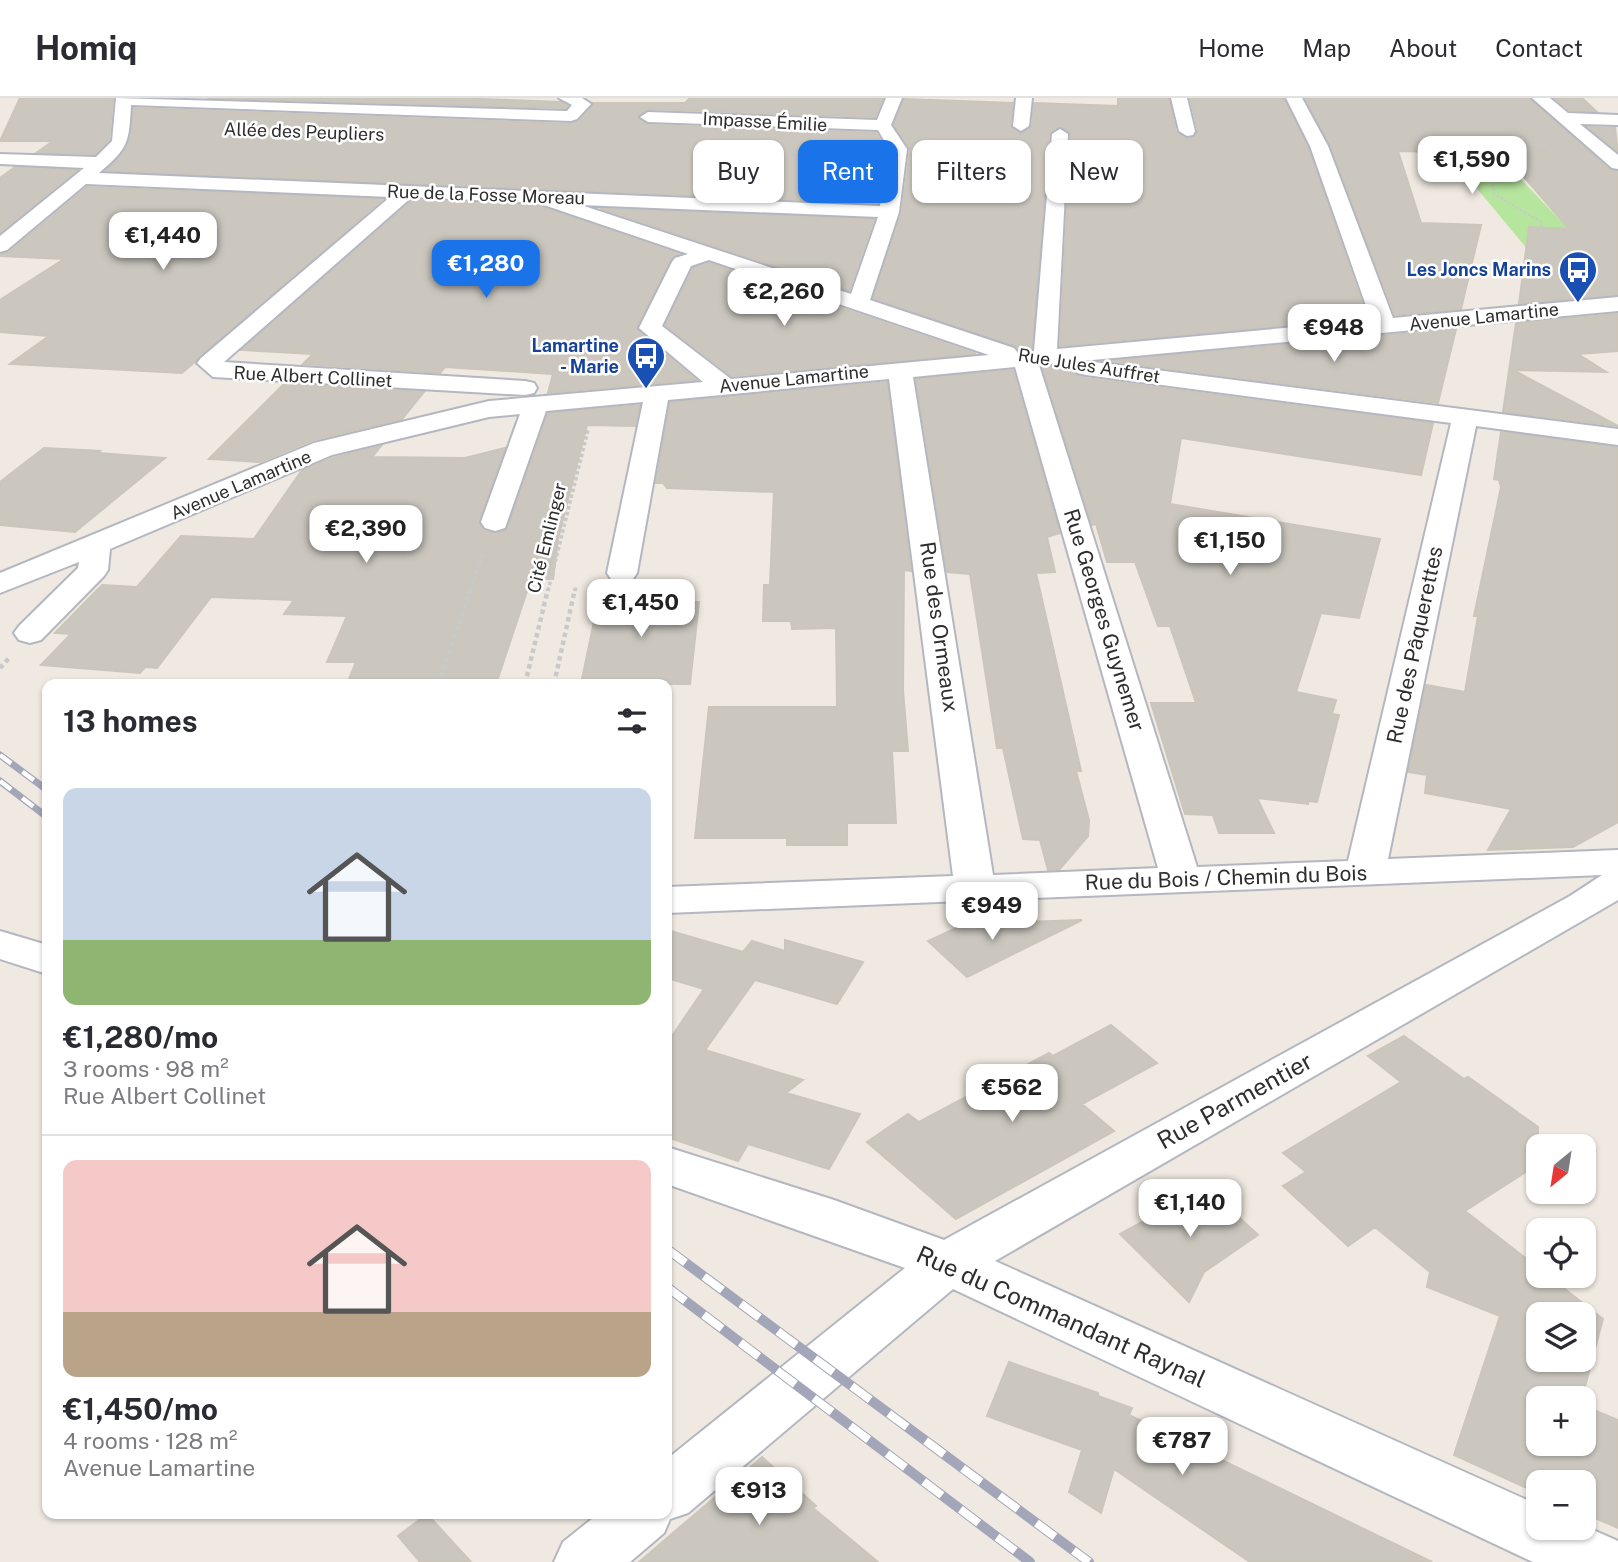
<!DOCTYPE html>
<html lang="en">
<head>
<meta charset="utf-8">
<style>
	:root { --surface:#fff; --page:#f7f7f7; --text:#2b2b33; --muted:#7c7c81; --line:#e1e1e2; --accent:#1a73e8 }
	body { margin:0; font-family:"Public Sans",sans-serif; background:var(--page); color:var(--text); height:100vh; display:flex; flex-direction:column; font-size:26px; white-space:nowrap }
	* { box-sizing:border-box; margin:0 }
	p { font-size:23px; color:var(--muted) }
	.icon { flex:none; width:38px; height:38px; fill:none; stroke:currentColor; stroke-width:2; stroke-linecap:round; stroke-linejoin:round }
	.map { position:relative; flex:1; overflow:hidden }
	.drawer { position:absolute; left:42px; top:581px; width:630px; height:840px; display:flex; flex-direction:column; background:var(--surface); border-radius:14px; box-shadow:0 2px 5px #0004 }
	.drawer>* { flex:none }
	.top-card { position:absolute; left:693px; top:42px; width:665px; height:63px; display:flex; gap:14px }
	.needle { width:46px; rotate:210deg }
	.fabs { position:absolute; left:1526px; top:1036px; display:grid; gap:14px }
	.fabs a { display:grid; place-items:center; width:70px; height:70px; border-radius:14px; background:var(--surface); box-shadow:0 2px 5px #0004; font-size:35px }
	.price { position:absolute; translate:-50% -60px; padding:0 16px; border-radius:14px; background:#fff; color:#222; font-size:23px; line-height:46px; filter:drop-shadow(0 2px 4px #0008) }
	.price::after { content:''; position:absolute; left:50%; top:42px; width:21px; height:16px; margin-left:-10px; background:inherit; clip-path:polygon(0 0,100% 0,50% 100%) }
	.price.active { background:var(--accent); color:#fff }
	ul { padding:0; list-style:none }
	li { display:grid; align-content:center; gap:14px; height:371px; padding:0 21px }
	li+li { border-top:2px solid var(--line) }
	li span { display:grid; place-items:center; height:217px; border-radius:14px; color:#555 }
	li>.icon { margin-inline-start:auto }
	span .icon { width:126px; height:126px; fill:#fffc; stroke-width:1 }
	li b { font-size:30px }
	h2 { display:flex; justify-content:space-between; align-items:center; height:84px; padding:0 21px; font-size:30px }
	.pill { padding:0 24px; border-radius:14px; background:var(--surface); box-shadow:0 2px 5px #0004; font-size:24px; line-height:63px }
	.pill.active { background:var(--accent); color:#fff }
	header { display:flex; align-items:center; gap:42px; box-sizing:border-box; height:98px; padding:0 35px; background:var(--surface); border-bottom:2px solid var(--line) }
	header strong { font-size:33px }
	nav { display:flex; gap:38px; margin-inline-start:auto; font-size:24px }
	.map>svg:first-child { display:block }
	.green { fill:#b6e59e }
	.building { fill:#cbc7bf; stroke:#cbc5ba; stroke-width:2; fill-rule:evenodd }
	.lines { fill:none; stroke-linecap:round; stroke-linejoin:round }
	.minor-casing { stroke:#b4b7c1; stroke-width:4 }
	.path-far3 { stroke:#c9c9c9; stroke-width:2; stroke-dasharray:2.5 2; stroke-linecap:butt }
	.path-far2 { stroke:#c9c9c9; stroke-width:2.5; stroke-dasharray:2.5 2; stroke-linecap:butt }
	.path-far1 { stroke:#c9c9c9; stroke-width:3.5; stroke-dasharray:3.5 2.5; stroke-linecap:butt }
	.path { stroke:#c9c9c9; stroke-width:4.5; stroke-dasharray:4.5 3.5; stroke-linecap:butt }
	.minor { fill:#fff; fill-rule:evenodd }
	.rail-far1-casing { stroke:#a3a6b8; stroke-width:7 }
	.rail-casing { stroke:#a3a6b8; stroke-width:10 }
	.rail-far1 { stroke:#fff; stroke-width:4.5; stroke-dasharray:14; stroke-linecap:butt }
	.rail { stroke:#fff; stroke-width:8; stroke-dasharray:23; stroke-linecap:butt }
	.labels { text-anchor:middle; stroke-width:5; stroke-linejoin:round; paint-order:stroke }
	.far-street-label { font-size:18px; fill:#2e2e2e; stroke:#fff }
	.far-transit-label { font-size:18px; font-weight:bold; fill:#164399; stroke:#fff; text-anchor:end }
	.street-label { font-size:21px; fill:#2e2e2e; stroke:#fff }
	.near-street-label { font-size:24px; fill:#2e2e2e; stroke:#fff }
</style>
</head>
<body>
<header>
<strong>Homiq</strong>
<nav><a>Home</a><a>Map</a><a>About</a><a>Contact</a></nav>
</header>
<div class="map">
<svg width="1618" height="1464" viewBox="0 0 1618 1464">
	<rect width="100%" height="100%" fill="#efe9e1"/>
	<!-- green -->
	<path class="green" d="M1455,43L1579,45L1612,74L1513,73C1533,95 1618,177 1618,201L1572,205L1450,58L1467,57Z"/>
	<!-- building -->
	<path class="building" d="M20,0H113L109,42L95,56L36,55L53,43H0Z
		M207,0H453L561,4L568,8L566,10Z
		M706,0H883L875,19L648,11L638,18L648,27L876,35L886,52L878,105L106,73L128,47L133,10L571,26L579,23L593,5H685L689,1Z
		M1118,0H1169L1176,34L1187,41L1195,38L1198,32L1190,0H1284L1308,49L1367,220L1060,248L1071,36L1061,29L1049,36L1032,251L1019,252L1015,248L873,200L902,114L910,51L894,27L904,1L1013,5L1010,28L1022,35L1032,28L1034,5L1118,8Z
		M1305,0H1529L1610,72L1618,73V196L1519,206L1529,129L1569,131L1504,56L1398,53L1421,125L1481,127L1461,211L1395,217L1330,47Z
		M1554,0H1582L1597,14L1569,12Z
		M1588,29L1615,30L1618,54Z
		M15,69L77,72L0,135V80Z
		M87,89L383,101L182,275L10,266L49,238L0,234V202L64,161L0,158V156L9,154Z
		M413,102L538,108L679,156L670,163L636,231L696,282L548,295L553,276L445,269L440,275L303,266L313,256L241,252Z
		M600,110L874,121L849,193Z
		M709,165L976,256L732,278L665,227L693,170Z
		M1618,216V253L1578,256L1606,274L1513,272L1618,328L1503,314L1516,225Z
		M1456,231L1438,305L1108,263Z
		M1073,266L1075,276L1085,280L1433,325L1421,377L1181,340L1170,406L1380,441L1359,520L1321,515L1296,594L1336,602L1332,616L1339,617L1317,704L1308,703V706L1257,700L1274,735H1219L1213,717L1185,716L1151,605H1196L1170,528H1158L1135,464H1107L1096,426L1092,427L1042,269Z
		M1013,272L1060,435L1047,439L1055,474L1036,475L1081,673H1076L1089,722L1088,738L1059,772H1048L1040,742L1023,741L1003,650H997L970,476L947,474L916,281Z
		M887,284L911,473L904,472L903,592L908,653H892L896,725H847V747H787V740H695L709,609H837L836,530L792,531L791,523H763L764,487H770L774,394L667,390L663,385H656L670,304Z
		M284,286L424,294L402,321L313,342L260,364L209,361Z
		M640,307L635,328L587,327L558,441L553,481H531L496,586H347L356,564H327L347,518L284,516L294,502L211,499L157,570L145,569L140,575L41,567L71,536L55,535L102,487L137,489L181,438L254,441L302,372L333,360L381,348L372,359L465,360L505,350L479,423L484,433L496,436L507,431L548,315Z
		M1501,334L1618,349V724L1573,749L1488,752L1511,711L1425,695L1427,677L1408,674L1426,587L1465,594L1478,518H1474L1501,389L1499,382L1494,381Z
		M44,350L100,353L98,355L165,360L75,434L0,427V384Z
		M601,490H669L666,504H699L690,586H581Z
		M1082,822L967,879L928,843L965,826Z
		M667,832L743,854L752,843L785,853V842L863,864L837,906L755,882L705,952L803,982L786,995L860,1016L829,1071L748,1046L738,1063L667,1039V940L670,941L704,891L667,880Z
		M1111,927L1157,965L1082,1006L1114,1033L956,1121L867,1044L908,1016L919,1024L1049,955L1053,958Z
		M1404,938L1464,981L1468,979L1538,1029V1066L1465,1113L1538,1170V1178H1548L1603,1221L1582,1300H1538V1346H1584V1308L1618,1322V1430L1584,1415V1384H1538V1395L1454,1357L1500,1218L1427,1189L1430,1174L1375,1129L1348,1148L1283,1088L1306,1074L1283,1055L1401,984L1368,958ZM1538,1216H1584V1262H1538Z
		M1206,1089L1258,1137L1204,1174L1189,1204L1120,1136Z
		M1009,1264L1098,1295V1298L1132,1310L1129,1317L1432,1464H1250L1114,1371L1101,1415L1069,1394L1082,1352L987,1318Z
		M762,1359L816,1408L813,1410L878,1464H639Z
		M427,1416L471,1464H420L398,1438Z"/>
	<g class="lines">
		<defs>
			<path id="minor" d="M116,0L567,13L572,7L559,0H582L591,6L577,21L571,23L131,7C129,46 128,50 99,75L880,108L889,51L878,32L648,24L640,19L648,14L877,22L886,0H902L891,27L907,51L899,114L870,202L1014,250L1018,255L1034,253L1052,36L1060,31L1068,36L1057,251L1371,222L1310,48L1286,0H1302L1328,48L1393,220L1618,199V213L1039,267L1197,769L1348,763L1451,325L1086,277L1077,275L1074,270L1077,265L1086,263L1618,331V347L1476,328L1388,761L1618,752V802L995,1163L1538,1407V1430L1584,1428L1618,1443V1464H1533L953,1191L688,1415L670,1421L664,1435L630,1464H554L563,1444L598,1416H667V1361L905,1170L667,1086V1049L834,1102L944,1142L1570,798L1602,777L667,815V789L953,778L889,281L668,302L637,475L633,481L622,484L611,481L607,475L643,304L546,313L505,430L495,433L485,430L481,424L520,316L489,319L332,357L110,451L108,472L104,478L41,542L30,545L19,542L14,535L19,528L78,470L79,464L0,495V475L314,345L489,303L703,284L639,230L672,164L675,160L688,156L538,105L412,99L224,264L525,283L534,285L537,290L534,295L525,297L213,279L197,265L201,260L390,99L86,86L7,152L0,154V138L84,70L0,66V56L96,59L112,43ZM581,107L878,119L851,196ZM709,162L989,257L731,281L662,228L691,168ZM1015,269L1158,770L993,777L913,279Z
				M1016,0H1032L1029,28L1021,33L1013,28Z
				M1171,0H1187L1195,33L1193,37L1187,38L1179,33Z
				M1532,0H1550L1568,15L1618,17V27L1580,26L1618,57V71L1612,70Z
				M0,833L47,847V876L0,861Z"/>
		</defs>
		<!-- minor casing -->
		<use href="#minor" class="minor-casing"/>
		<!-- path-far3 -->
		<path class="path-far3" d="M1541,129V124L1494,96L1492,83L1507,73L1497,63L1477,52L1482,46L1547,47"/>
		<!-- path-far2 -->
		<path class="path-far2" d="M1541,128L1542,135L1571,160L1567,174L1573,177"/>
		<!-- path-far1 -->
		<path class="path-far1" d="M470,493L484,454
			M548,493L588,332
			M575,493L576,487"/>
		<!-- path -->
		<path class="path" d="M0,570L9,560
			M438,586L471,491
			M525,586L548,491
			M554,586L575,491"/>
		<!-- minor -->
		<use href="#minor" class="minor"/>
		<defs>
			<path id="rail-far1" d="M0,657L47,692
				M0,683L47,719"/>
			<path id="rail" d="M667,1151L1089,1464
				M667,1189L1030,1464"/>
		</defs>
		<!-- rail-far1 casing -->
		<use href="#rail-far1" class="rail-far1-casing"/>
		<!-- rail casing -->
		<use href="#rail" class="rail-casing"/>
		<!-- rail-far1 -->
		<use href="#rail-far1" class="rail-far1"/>
		<!-- rail -->
		<use href="#rail" class="rail"/>
	</g>
	<!-- icons -->
	<defs>
		<symbol id="bus-pin" viewBox="-11 -11 22 30"><path d="M0 17L-7.5 6A9.5 9.5 0 1 1 7.5 6Z" fill="#1a4fb4" stroke="#fff"/><path d="M-5-6H5V4H4V6H2V4H-2V6H-4V4H-5ZM-3.5-4V0h7V-4ZM-3.5 1.2v1.5H-2V1.2ZM2 1.2v1.5H3.5V1.2Z" fill="#fff"/></symbol>
	</defs>
	<g fill-rule="evenodd">
		<use href="#bus-pin" x="1556" y="150" width="44" height="60"/>
		<use href="#bus-pin" x="624" y="236" width="44" height="60"/>
	</g>
	<g class="labels">
		<!-- far-street labels -->
		<g class="far-street-label">
			<text transform="translate(765 24) rotate(3)" y="6">Impasse Émilie</text>
			<text transform="translate(304 34) rotate(2)" y="6">Allée des Peupliers</text>
			<text transform="translate(486 97) rotate(2)" y="6">Rue de la Fosse Moreau</text>
			<text transform="translate(1484 219) rotate(-6)" y="6">Avenue Lamartine</text>
			<text transform="translate(1089 268) rotate(9)" y="6">Rue Jules Auffret</text>
			<text transform="translate(313 279) rotate(3)" y="6">Rue Albert Collinet</text>
			<text transform="translate(794 281) rotate(-6)" y="6">Avenue Lamartine</text>
			<text transform="translate(241 387) rotate(-23)" y="6">Avenue Lamartine</text>
			<text transform="translate(547 440) rotate(-76)" y="6">Cité Emlinger</text>
		</g>
		<!-- far-transit labels -->
		<g class="far-transit-label">
			<text x="1551" y="178">Les Joncs Marins</text>
			<text x="619" y="254">Lamartine<tspan x="619" dy="21">- Marie</tspan></text>
		</g>
		<!-- street labels -->
		<g class="street-label">
			<text transform="translate(1104 522) rotate(73)" y="7">Rue Georges Guynemer</text>
			<text transform="translate(939 529) rotate(82)" y="7">Rue des Ormeaux</text>
			<text transform="translate(1415 547) rotate(-78)" y="7">Rue des Pâquerettes</text>
			<text transform="translate(1226 780) rotate(-2)" y="7">Rue du Bois / Chemin du Bois</text>
		</g>
		<!-- near-street labels -->
		<g class="near-street-label">
			<text transform="translate(1235 1003) rotate(-29)" y="8">Rue Parmentier</text>
			<text transform="translate(1061 1219) rotate(24)" y="8">Rue du Commandant Raynal</text>
		</g>
	</g>
</svg>
<div class="fabs">
<a><svg class="needle" viewBox="-14 -14 28 28"><path d="M0-13l5 13h-10z" fill="#e53935"/><path d="M0 13l5-13h-10z" fill="#7c7c81"/></svg></a>
<a><svg class="icon" aria-label="locate" viewBox="0 0 24 24"><circle cx="12" cy="12" r="6"/><path d="M12 2v4M12 18v4M2 12h4M18 12h4"/></svg></a>
<a><svg class="icon" aria-label="layers" viewBox="0 0 24 24"><path d="M12 4l9 5-9 5-9-5zM3 14l9 5 9-5"/></svg></a>
<a>+</a>
<a>−</a>
</div>
<b class="price" style="left:1472px;top:98px">€1,590</b>
<b class="price" style="left:163px;top:174px">€1,440</b>
<b class="price active" style="left:486px;top:202px">€1,280</b>
<b class="price" style="left:784px;top:230px">€2,260</b>
<b class="price" style="left:1334px;top:266px">€948</b>
<b class="price" style="left:366px;top:467px">€2,390</b>
<b class="price" style="left:1230px;top:479px">€1,150</b>
<b class="price" style="left:641px;top:541px">€1,450</b>
<b class="price" style="left:992px;top:844px">€949</b>
<b class="price" style="left:1012px;top:1026px">€562</b>
<b class="price" style="left:1190px;top:1141px">€1,140</b>
<b class="price" style="left:1182px;top:1379px">€787</b>
<b class="price" style="left:759px;top:1429px">€913</b>
<div class="top-card">
<a class="pill">Buy</a>
<a class="pill active">Rent</a>
<a class="pill">Filters</a>
<a class="pill">New</a>
</div>
<section class="drawer">
<h2>13 homes<svg class="icon" aria-label="filters" viewBox="0 0 24 24"><path d="M4 7h16M4 17h16"/><circle cx="9" cy="7" r="2"/><circle cx="15" cy="17" r="2"/></svg></h2>
<ul>
<li><span style="background:linear-gradient(#c9d6e8 70%,#8fb573 0)"><svg class="icon" aria-label="home" viewBox="0 0 24 24"><path d="M3 11l9-7 9 7M6 9v11h12V9"/></svg></span><div><b>€1,280/mo</b><p>3 rooms · 98 m²</p><p>Rue Albert Collinet</p></div></li>
<li><span style="background:linear-gradient(#f6c9c9 70%,#b9a48a 0)"><svg class="icon" aria-label="home" viewBox="0 0 24 24"><path d="M3 11l9-7 9 7M6 9v11h12V9"/></svg></span><div><b>€1,450/mo</b><p>4 rooms · 128 m²</p><p>Avenue Lamartine</p></div></li>
</ul>
</section>
</div>
</body>
</html>
